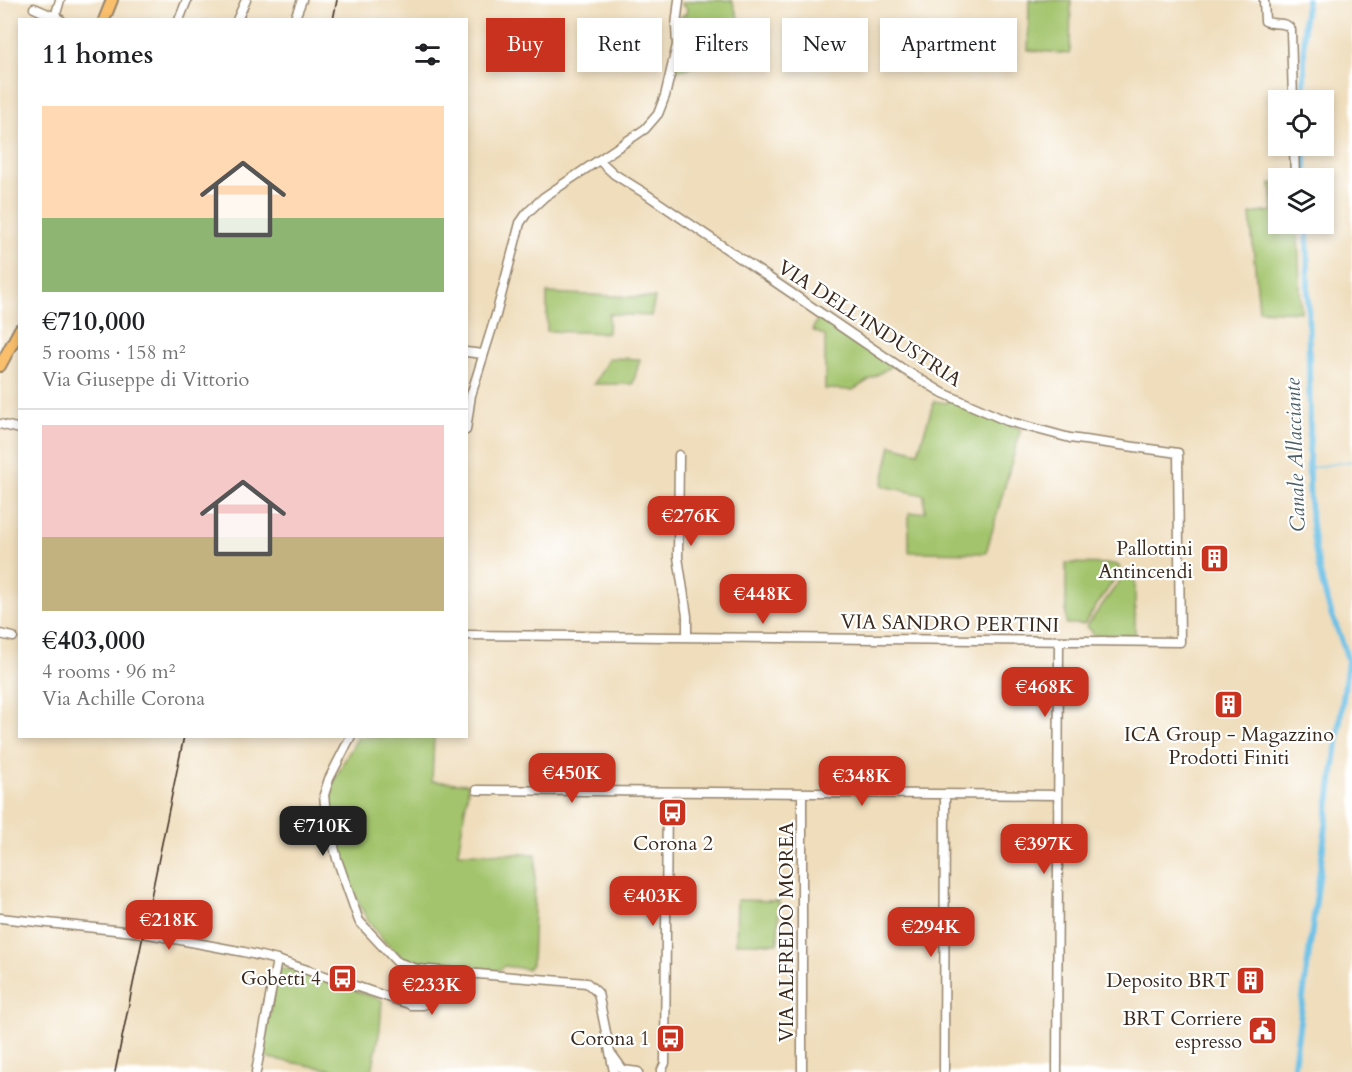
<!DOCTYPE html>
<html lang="en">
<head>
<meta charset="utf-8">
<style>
	:root { --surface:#fff; --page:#f6f6f6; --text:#202124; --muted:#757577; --line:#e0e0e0; --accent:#c8321e }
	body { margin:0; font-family:Cardo,serif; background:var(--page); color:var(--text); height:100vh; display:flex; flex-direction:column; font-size:22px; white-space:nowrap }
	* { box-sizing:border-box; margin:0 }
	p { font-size:20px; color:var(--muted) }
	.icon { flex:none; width:33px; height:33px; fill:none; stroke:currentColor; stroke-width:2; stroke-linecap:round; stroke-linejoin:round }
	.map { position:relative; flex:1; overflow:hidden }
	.details { position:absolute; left:18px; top:18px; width:450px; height:720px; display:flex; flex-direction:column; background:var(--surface); border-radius:0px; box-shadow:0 3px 9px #0003 }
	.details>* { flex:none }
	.banner { position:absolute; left:486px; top:18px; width:570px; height:54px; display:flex; gap:12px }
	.buttons { position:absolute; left:1268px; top:90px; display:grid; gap:12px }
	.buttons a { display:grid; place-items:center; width:66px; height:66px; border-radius:0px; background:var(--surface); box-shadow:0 3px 9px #0003; font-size:30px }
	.price { position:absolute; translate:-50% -51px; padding:0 14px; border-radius:12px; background:var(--accent); color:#fff; font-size:20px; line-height:39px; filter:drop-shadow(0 2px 3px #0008) }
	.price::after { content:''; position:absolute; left:50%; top:36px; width:18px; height:14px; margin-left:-9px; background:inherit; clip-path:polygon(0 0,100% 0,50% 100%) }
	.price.current { background:#222; color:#fff }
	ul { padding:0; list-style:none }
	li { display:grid; align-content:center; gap:12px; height:318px; padding:0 24px }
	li+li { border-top:2px solid var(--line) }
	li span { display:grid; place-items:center; height:186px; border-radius:0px; color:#555 }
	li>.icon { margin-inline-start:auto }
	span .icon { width:108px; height:108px; fill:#fffc; stroke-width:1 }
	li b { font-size:26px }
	h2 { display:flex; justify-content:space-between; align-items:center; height:72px; padding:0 24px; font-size:26px }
	.chip { padding:0 21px; border-radius:0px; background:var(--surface); box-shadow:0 3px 9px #0003; font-size:21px; line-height:54px }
	.chip.current { background:var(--accent); color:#fff }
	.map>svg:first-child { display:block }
	.green { fill:#a3c46c; stroke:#6f7745; stroke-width:1.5 }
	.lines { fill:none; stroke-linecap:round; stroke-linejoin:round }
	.stream { stroke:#69c0e6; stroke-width:1.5 }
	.canal { stroke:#69c0e6; stroke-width:6 }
	.minor-casing { stroke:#95846c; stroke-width:11 }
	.major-casing { stroke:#95846c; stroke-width:14 }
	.minor { stroke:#fff; stroke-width:8 }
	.major { stroke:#f9bf6c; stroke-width:10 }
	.rail { stroke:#3b2a1e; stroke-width:1.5 }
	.labels { text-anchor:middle; stroke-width:4.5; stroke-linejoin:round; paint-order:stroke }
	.street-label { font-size:20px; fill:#3b2a1e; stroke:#fff }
	.poi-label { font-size:20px; fill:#3b2a1e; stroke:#fff; text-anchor:end }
	.water-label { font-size:21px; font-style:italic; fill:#4b5e64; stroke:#fff }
</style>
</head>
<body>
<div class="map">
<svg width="1352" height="1072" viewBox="0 0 1352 1072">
	<rect width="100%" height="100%" fill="#fff"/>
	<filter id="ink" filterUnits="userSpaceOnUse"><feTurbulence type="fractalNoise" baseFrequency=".0167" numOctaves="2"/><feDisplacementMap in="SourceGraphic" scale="12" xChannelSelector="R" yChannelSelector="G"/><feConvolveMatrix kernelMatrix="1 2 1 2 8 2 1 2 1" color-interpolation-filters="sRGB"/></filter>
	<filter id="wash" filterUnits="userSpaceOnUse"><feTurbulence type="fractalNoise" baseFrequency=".008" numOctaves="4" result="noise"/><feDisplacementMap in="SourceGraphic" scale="24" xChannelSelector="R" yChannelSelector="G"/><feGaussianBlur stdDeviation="1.35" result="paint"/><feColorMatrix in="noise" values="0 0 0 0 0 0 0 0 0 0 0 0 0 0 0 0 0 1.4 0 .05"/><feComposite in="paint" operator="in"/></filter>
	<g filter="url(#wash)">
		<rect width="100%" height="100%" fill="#efddbb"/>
		<!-- green -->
		<path class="green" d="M696,0H732L748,45L707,64L674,71L680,51L682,50L683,46L680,45L679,27L681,16L686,14L687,8L682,5V3Z
			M1029,0H1071L1070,54L1028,50Z
			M1278,183V224H1295L1298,234L1301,312L1259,310L1250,214L1273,211L1271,184Z
			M547,293L655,298L651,316L609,314L608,333L547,331Z
			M820,318L893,365L853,390L825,389V336L812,330L818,319Z
			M609,358L640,359L633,384H594Z
			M948,399L1021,429L986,553L909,552V513L925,512L924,495L882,486L891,445L918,452L934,401L947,403Z
			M1066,563L1115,564L1119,566L1120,571L1084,624H1066Z
			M1126,572H1135V635H1093L1091,630L1086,627Z
			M358,737H434L432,781L469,784L458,853L536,854L532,964L527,969L504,966L499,970C474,967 431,968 408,959C400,956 392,949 386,943C357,913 346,875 337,835C334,820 328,802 333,786C338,769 350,752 358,737Z
			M737,900L779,901L778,943H736Z
			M280,968L291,969L382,1000L380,1029L372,1072H344L262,1057L277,970Z
			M405 988a13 13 0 1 1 26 0a13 13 0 1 1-26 0Z"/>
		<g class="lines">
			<!-- stream -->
			<path class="stream" d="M1309,468L1352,461"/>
			<!-- canal -->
			<path class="canal" d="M1304,100V19L1307,0
				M1305,146V178
				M1293,1072L1348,661C1344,644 1337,629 1331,613C1312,555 1306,492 1310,431L1307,224"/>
		</g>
	</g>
	<g filter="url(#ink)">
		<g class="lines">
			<defs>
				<path id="minor" d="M60,0L55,17L61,20
					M1264,0L1265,21C1274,26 1286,20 1291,30L1293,100
					M34,8L55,17
					M179,20L187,0
					M237,20L246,0
					M294,20L302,0
					M1294,146L1295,178
					M466,352L483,354
					M0,424L20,429
					M466,430L471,395L496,315L520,223L527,213L544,197L645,129L658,114L665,96L677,45L676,26L679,0
					M679,455L678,557L687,616V637
					M0,634L13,637
					M466,635L1180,642L1178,453L1070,438L1007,421L943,393L903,369L646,194L614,174L599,160
					M351,736L329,779L324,795L326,814L337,859L359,921L397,962L417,969
					M477,790L1057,795
					M0,918L143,933L244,952L277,960L406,1003
					M424,970C435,976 438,985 434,996L423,1005H410C393,995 397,972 417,969L587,983L598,993L614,1072
					M613,1056L623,1070L638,1072
					M256,1072L277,960
					M661,1072L665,1063L667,792
					M802,1072V793
					M944,1072L945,794
					M1057,1072L1059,641"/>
				<path id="major" d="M104,20L112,0
					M0,366L20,329"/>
			</defs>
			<!-- minor casing -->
			<use href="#minor" class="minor-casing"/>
			<!-- major casing -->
			<use href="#major" class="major-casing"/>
			<!-- minor -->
			<use href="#minor" class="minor"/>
			<!-- major -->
			<use href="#major" class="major"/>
			<!-- rail -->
			<path class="rail" d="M333,20L337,0
				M115,1072L184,736"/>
		</g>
	</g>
	<!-- icons -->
	<defs>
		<symbol id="building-square" viewBox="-11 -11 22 22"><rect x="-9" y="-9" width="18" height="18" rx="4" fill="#c8321e" stroke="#fff"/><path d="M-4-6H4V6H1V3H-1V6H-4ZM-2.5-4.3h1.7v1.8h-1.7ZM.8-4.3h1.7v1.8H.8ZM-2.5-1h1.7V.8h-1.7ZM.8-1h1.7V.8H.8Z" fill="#fff"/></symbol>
		<symbol id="bus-square" viewBox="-11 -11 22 22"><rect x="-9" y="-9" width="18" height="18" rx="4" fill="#c8321e" stroke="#fff"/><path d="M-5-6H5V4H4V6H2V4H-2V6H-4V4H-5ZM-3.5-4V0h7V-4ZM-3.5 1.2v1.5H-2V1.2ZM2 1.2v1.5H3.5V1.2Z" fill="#fff"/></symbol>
		<symbol id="civic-square" viewBox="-11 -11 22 22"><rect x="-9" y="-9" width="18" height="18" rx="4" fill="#c8321e" stroke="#fff"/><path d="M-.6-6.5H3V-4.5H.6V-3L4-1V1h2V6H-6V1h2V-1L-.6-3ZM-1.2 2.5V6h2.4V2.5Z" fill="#fff"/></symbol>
	</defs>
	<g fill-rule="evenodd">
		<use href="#building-square" x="1198" y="542" width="33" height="33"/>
		<use href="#building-square" x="1212" y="688" width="33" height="33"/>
		<use href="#bus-square" x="656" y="796" width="33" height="33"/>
		<use href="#bus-square" x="326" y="962" width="33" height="33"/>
		<use href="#building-square" x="1234" y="964" width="33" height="33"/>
		<use href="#civic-square" x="1246" y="1014" width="33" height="33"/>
		<use href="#bus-square" x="654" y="1022" width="33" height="33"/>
	</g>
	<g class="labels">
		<!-- street labels -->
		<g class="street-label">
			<text transform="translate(870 323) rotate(33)" y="7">VIA DELL'INDUSTRIA</text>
			<text transform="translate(950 623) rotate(1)" y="7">VIA SANDRO PERTINI</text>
			<text transform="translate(786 932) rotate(-90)" y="7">VIA ALFREDO MOREA</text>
		</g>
		<!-- poi labels -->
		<g class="poi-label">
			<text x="1193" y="555">Pallottini<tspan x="1193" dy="23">Antincendi</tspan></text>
			<text x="1229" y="741" text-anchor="middle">ICA Group - Magazzino<tspan x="1229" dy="23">Prodotti Finiti</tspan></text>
			<text x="673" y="850" text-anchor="middle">Corona 2</text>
			<text x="321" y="985">Gobetti 4</text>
			<text x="1230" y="987">Deposito BRT</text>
			<text x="1242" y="1025">BRT Corriere<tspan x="1242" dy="23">espresso</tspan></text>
			<text x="650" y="1045">Corona 1</text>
		</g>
		<!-- water labels -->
		<g class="water-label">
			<text transform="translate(1295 455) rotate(-92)" y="7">Canale Allacciante</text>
		</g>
	</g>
</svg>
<div class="buttons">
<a><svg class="icon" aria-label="locate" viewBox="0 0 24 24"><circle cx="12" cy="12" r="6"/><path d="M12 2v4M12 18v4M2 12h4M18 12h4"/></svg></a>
<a><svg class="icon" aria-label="layers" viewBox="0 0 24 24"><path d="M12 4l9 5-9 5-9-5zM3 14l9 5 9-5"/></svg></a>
</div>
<b class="price" style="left:691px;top:547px">€276K</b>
<b class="price" style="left:763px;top:625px">€448K</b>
<b class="price" style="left:1045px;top:718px">€468K</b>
<b class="price" style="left:572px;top:804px">€450K</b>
<b class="price" style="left:862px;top:807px">€348K</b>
<b class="price current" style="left:323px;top:857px">€710K</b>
<b class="price" style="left:1044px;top:875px">€397K</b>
<b class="price" style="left:653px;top:927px">€403K</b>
<b class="price" style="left:169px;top:951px">€218K</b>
<b class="price" style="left:931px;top:958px">€294K</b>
<b class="price" style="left:432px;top:1016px">€233K</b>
<div class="banner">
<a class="chip current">Buy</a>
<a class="chip">Rent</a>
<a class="chip">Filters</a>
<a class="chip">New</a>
<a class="chip">Apartment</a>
</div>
<section class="details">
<h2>11 homes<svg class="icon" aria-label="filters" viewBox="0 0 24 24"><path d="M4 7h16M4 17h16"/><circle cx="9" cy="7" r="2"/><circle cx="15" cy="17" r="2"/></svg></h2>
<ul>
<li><span style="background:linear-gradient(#ffd9b3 60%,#8fb573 0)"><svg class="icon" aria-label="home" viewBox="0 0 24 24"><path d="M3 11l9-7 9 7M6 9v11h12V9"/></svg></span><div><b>€710,000</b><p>5 rooms · 158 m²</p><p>Via Giuseppe di Vittorio</p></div></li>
<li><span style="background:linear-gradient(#f6c9c9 60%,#c2b280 0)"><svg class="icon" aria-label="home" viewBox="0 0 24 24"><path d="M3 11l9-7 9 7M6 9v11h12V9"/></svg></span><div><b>€403,000</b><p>4 rooms · 96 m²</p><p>Via Achille Corona</p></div></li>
</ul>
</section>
</div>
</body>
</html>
